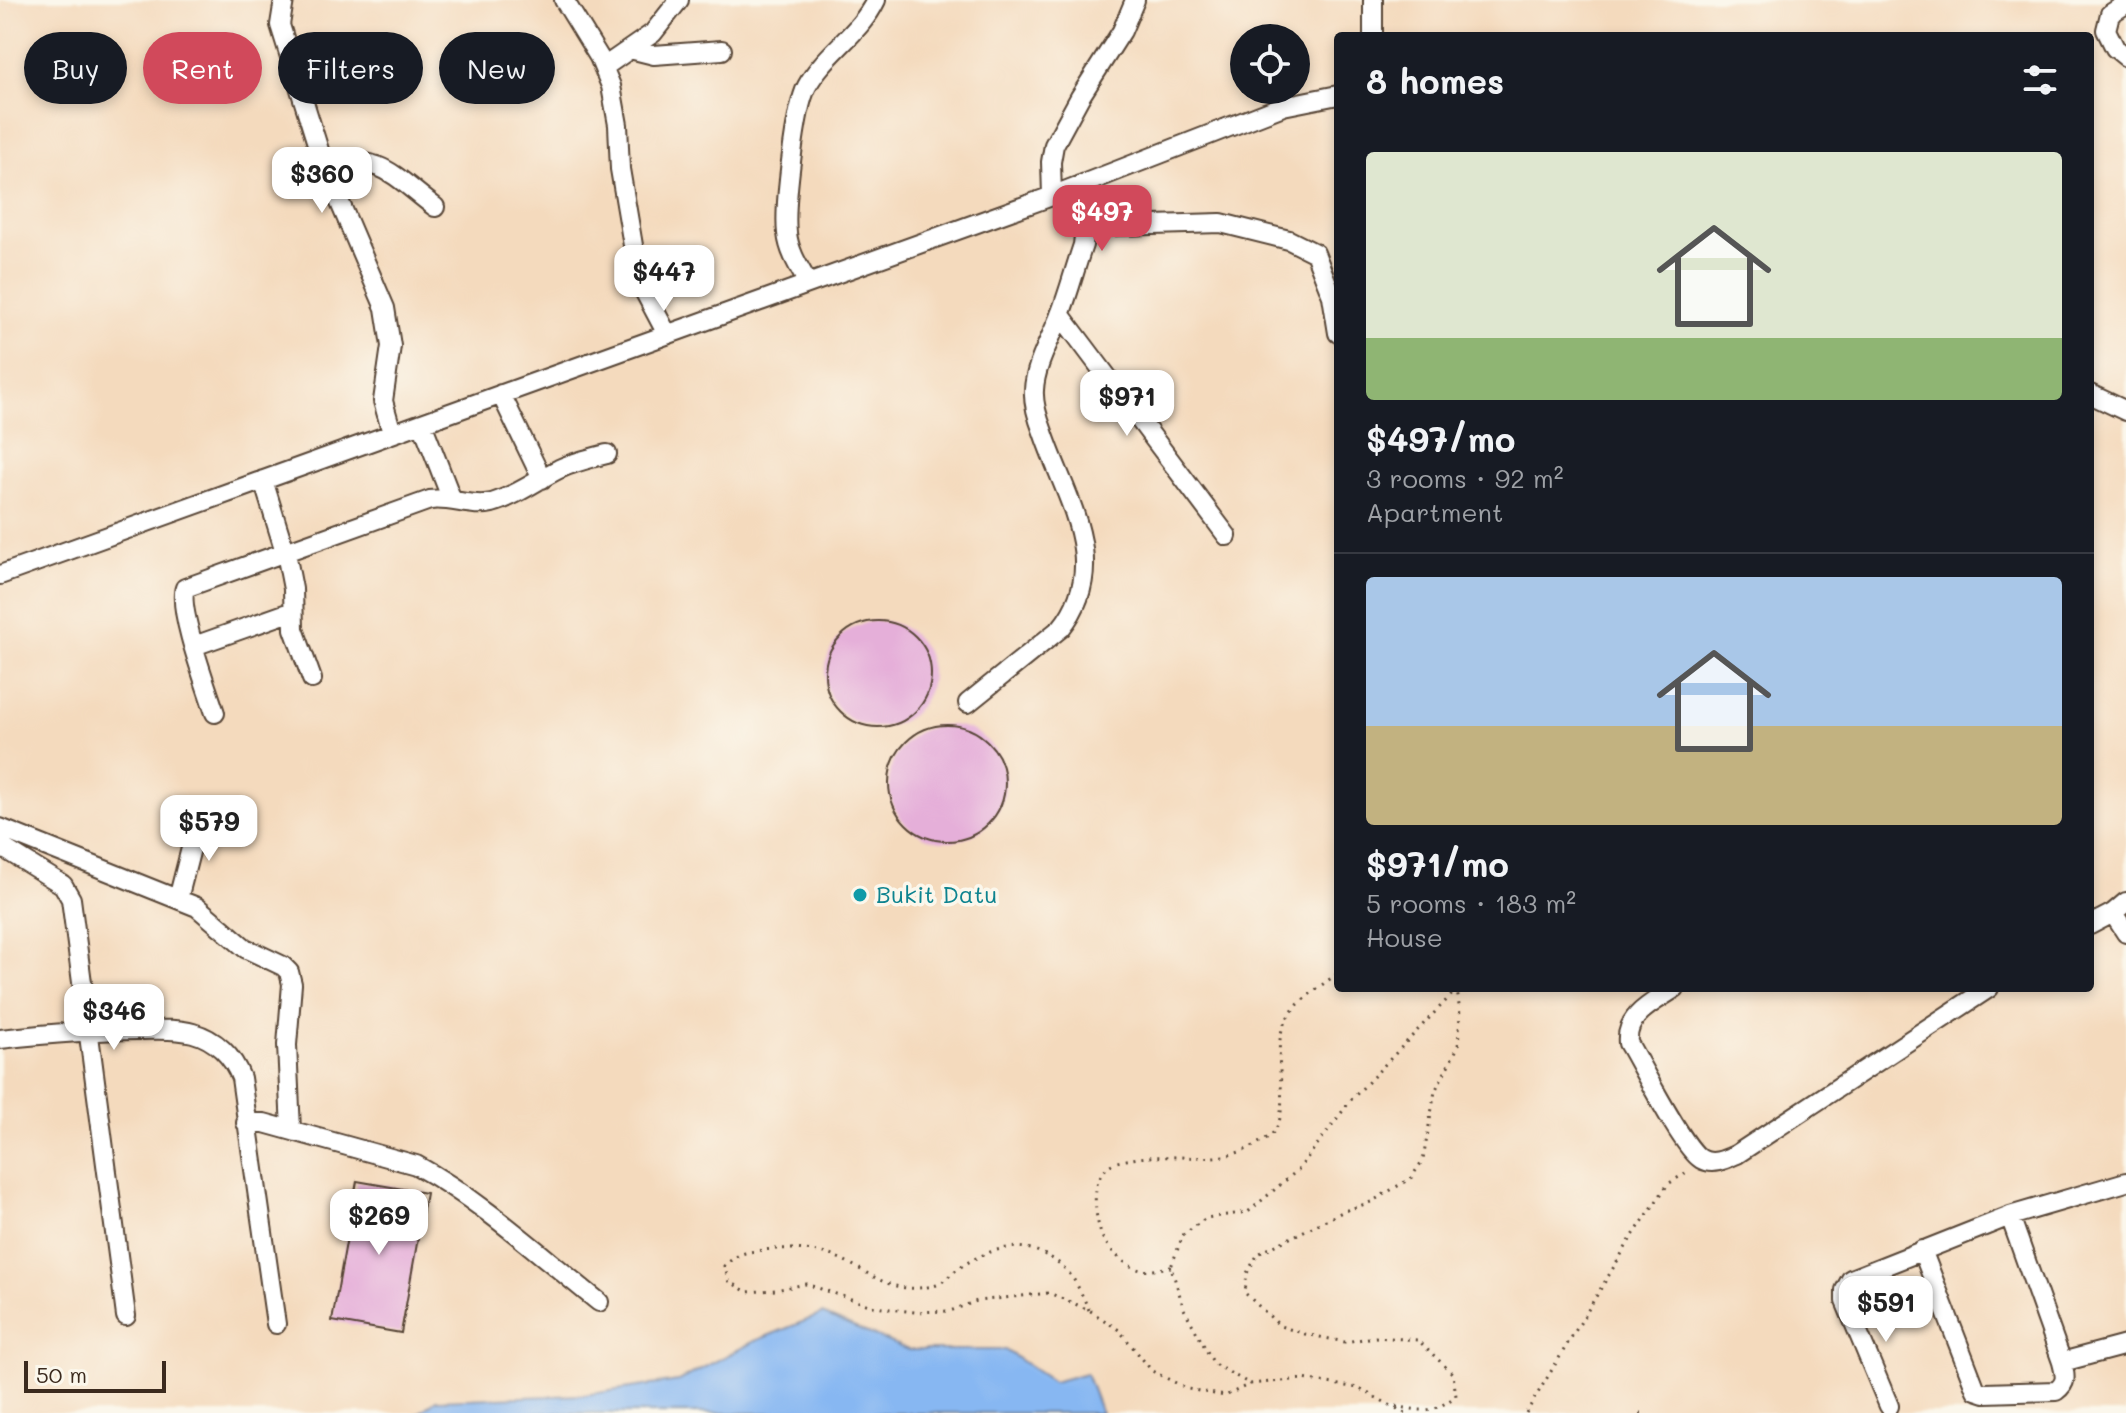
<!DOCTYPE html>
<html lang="en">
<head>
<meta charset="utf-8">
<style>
	:root { --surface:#171b24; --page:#20242c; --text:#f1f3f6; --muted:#9ea1a6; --line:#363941; --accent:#d1495b }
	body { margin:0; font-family:Mali,sans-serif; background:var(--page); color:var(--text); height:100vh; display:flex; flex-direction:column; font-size:30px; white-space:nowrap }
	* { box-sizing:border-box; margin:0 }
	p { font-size:26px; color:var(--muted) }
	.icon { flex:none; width:44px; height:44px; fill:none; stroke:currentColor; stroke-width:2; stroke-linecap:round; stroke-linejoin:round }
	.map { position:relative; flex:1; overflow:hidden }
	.drawer { position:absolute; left:1334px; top:32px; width:760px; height:960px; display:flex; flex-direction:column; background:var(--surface); border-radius:8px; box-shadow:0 4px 12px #0003 }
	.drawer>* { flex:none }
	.top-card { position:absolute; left:24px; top:32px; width:760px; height:72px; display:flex; gap:16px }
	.fabs { position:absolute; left:1230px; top:24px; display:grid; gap:16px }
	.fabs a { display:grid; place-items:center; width:80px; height:80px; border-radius:50%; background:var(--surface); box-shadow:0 4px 12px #0003; font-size:40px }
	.scale { position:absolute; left:24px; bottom:20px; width:142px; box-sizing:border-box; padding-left:8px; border:4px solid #3b2a1e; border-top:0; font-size:22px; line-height:28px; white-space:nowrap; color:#3b2a1e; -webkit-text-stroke:6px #fbf7ec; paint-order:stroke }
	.price { position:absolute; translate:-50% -68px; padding:0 18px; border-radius:16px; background:#fff; color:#222; font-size:26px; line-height:52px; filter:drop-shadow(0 2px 4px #0008) }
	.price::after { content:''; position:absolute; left:50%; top:48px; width:24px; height:18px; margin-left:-12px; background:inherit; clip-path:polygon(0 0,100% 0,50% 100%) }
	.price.on { background:var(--accent); color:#fff }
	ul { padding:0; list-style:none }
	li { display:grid; align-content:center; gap:16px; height:424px; padding:0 32px }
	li+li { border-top:2px solid var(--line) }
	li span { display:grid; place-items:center; height:248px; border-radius:8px; color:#555 }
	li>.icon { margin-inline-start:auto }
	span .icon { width:144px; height:144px; fill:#fffc; stroke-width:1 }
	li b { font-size:34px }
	h2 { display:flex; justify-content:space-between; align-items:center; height:96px; padding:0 32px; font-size:34px }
	.tag { padding:0 28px; border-radius:36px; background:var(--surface); box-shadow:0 4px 12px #0003; font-size:28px; line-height:72px }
	.tag.on { background:var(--accent); color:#fff }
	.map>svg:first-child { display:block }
	.water { fill:#87b7f2; stroke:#617088; stroke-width:2 }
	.building { fill:#e5afd9 }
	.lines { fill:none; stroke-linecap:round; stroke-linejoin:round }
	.minor-casing { stroke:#574436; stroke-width:22 }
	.path { stroke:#574436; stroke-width:3; stroke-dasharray:2 6; stroke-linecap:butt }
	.minor { stroke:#fff; stroke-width:18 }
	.culture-dot { fill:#0f9aa8; stroke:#fbf7ec; stroke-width:3 }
	.labels { text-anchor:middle; stroke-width:7; stroke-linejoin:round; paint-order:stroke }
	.culture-label { font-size:24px; fill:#0d838f; stroke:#fbf7ec; text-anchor:start }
</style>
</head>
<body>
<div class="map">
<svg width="2126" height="1413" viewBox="0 0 2126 1413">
	<rect width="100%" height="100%" fill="#fbf7ec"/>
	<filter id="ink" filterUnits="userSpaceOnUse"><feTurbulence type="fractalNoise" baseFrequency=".0125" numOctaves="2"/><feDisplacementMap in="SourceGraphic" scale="16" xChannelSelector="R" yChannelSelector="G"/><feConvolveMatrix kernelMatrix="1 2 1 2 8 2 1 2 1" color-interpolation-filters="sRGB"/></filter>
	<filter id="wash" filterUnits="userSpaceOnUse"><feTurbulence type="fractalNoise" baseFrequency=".006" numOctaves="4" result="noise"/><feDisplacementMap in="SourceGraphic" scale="32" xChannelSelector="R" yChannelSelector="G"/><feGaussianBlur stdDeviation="1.8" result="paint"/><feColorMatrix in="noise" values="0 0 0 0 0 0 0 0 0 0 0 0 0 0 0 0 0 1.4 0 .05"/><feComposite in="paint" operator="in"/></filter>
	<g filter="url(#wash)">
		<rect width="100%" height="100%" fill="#f4dabd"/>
		<!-- water -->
		<path class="water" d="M822,1314L908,1350H1005L1053,1382L1086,1373L1101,1413H419L436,1400L584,1395L678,1381L755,1341Z"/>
		<g id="blocks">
			<!-- building -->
			<path class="building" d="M825 674a53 53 0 1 1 106 0a53 53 0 1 1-106 0Z
				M889 783a58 58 0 1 1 116 0a58 58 0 1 1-116 0Z
				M357,1181L426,1193L401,1333L332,1321Z"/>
		</g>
	</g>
	<g filter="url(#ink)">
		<use href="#blocks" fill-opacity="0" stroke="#574436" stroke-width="2"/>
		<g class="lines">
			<defs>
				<path id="minor" d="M284,0L280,25L323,163L385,308L391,346L383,401L392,433
					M564,0L599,57L611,86L618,125L620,169L636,263L640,283L667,334
					M1373,0V36
					M2126,4L2110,14L2106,30L2115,48L2126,57
					M630,49L654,55L722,50
					M604,67L653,33L679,0
					M323,163C384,156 390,173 435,207
					M1052,196L1051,162L1054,145L1080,97L1122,31L1135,0
					M1085,227L1221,223L1289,240L1315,253L1332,296L1338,333
					M808,283C799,267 789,252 787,233C784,208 795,108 807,86C825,53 860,34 876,0
					M1060,314L1227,536
					M501,394L542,479
					M2090,394L2126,411
					M422,423L452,500
					M263,480L287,558L293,589L294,629L312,679
					M0,575L1052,196L1283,106L1338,95
					M194,646L293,611
					M968,703L1061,628C1113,564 1064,496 1043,432C1038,419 1033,404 1034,390C1035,365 1051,339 1060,315C1069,292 1075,268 1083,245L1085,227L1080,185
					M215,713C207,688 177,609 185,588L430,500C451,497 472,508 492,503C516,496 537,480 559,469C574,462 591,458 607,454
					M0,828L197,907L245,948L283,966L289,972L292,984L287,1045L291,1130
					M0,846L63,885L71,899L126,1316
					M178,899L199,817
					M2113,913L2126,933
					M2090,925L2113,913L2126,902
					M1675,988C1655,1002 1625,1014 1628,1043C1642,1066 1682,1147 1701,1159C1713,1166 1726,1159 1737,1154L1989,988
					M0,1039C46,1034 91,1030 137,1030C155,1030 175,1028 193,1033C215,1039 233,1056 241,1078L276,1324
					M246,1123H264L416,1165C482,1201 540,1255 599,1302
					M1922,1250L1976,1390L1985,1393L2056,1391C2068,1382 2065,1375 2062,1362L2010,1216
					M2062,1362L2126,1345
					M1889,1406L1845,1301V1290L1851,1279L2010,1216L2126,1182"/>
			</defs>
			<!-- minor casing -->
			<use href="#minor" class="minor-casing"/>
			<!-- path -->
			<path class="path" d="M1171,1267C1162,1268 1149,1272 1141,1270C1126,1267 1106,1248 1101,1234C1094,1212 1089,1175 1114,1163C1119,1161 1127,1160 1132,1159C1175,1151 1217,1168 1257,1144C1261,1141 1268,1138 1272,1134C1294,1111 1269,1054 1285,1022C1295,1002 1320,987 1338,973
				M1089,1310C1076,1282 1070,1265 1039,1252C1013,1240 980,1253 958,1269C950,1274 943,1284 933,1286C895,1294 879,1279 847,1262C818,1247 776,1246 745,1253C737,1255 730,1261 724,1266L729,1281L747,1292L775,1290L806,1284L875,1307L915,1312L950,1311L977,1301L1049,1293L1089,1310L1119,1330L1152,1371L1188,1389L1225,1396L1250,1384
				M1396,1406C1424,1412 1433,1413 1456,1396L1453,1374L1418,1340L1375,1337L1345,1342L1305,1334L1280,1326L1245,1293L1247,1273L1258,1254L1344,1211L1371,1202L1411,1178L1423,1160L1435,1091L1458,1047L1460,1015L1457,988
				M1405,1413L1358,1388L1303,1379L1250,1384L1214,1364L1184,1309L1171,1267L1183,1235L1206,1218L1248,1212L1298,1170L1351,1100L1458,988
				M1526,1413L1630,1240L1668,1184L1687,1172
				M1640,1413H1642"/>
			<!-- minor -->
			<use href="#minor" class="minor"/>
		</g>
	</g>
	<!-- markers -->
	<circle class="culture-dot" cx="860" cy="895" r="8"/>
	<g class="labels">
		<!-- culture labels -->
		<g class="culture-label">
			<text x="876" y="903">Bukit Datu</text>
		</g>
	</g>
</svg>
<div class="fabs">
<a><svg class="icon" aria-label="locate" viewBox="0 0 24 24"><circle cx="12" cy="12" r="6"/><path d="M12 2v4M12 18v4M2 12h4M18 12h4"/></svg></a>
</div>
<div class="scale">50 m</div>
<b class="price" style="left:322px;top:215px">$360</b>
<b class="price on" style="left:1102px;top:253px">$497</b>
<b class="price" style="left:664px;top:313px">$447</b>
<b class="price" style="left:1127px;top:438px">$971</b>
<b class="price" style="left:209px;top:863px">$579</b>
<b class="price" style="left:114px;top:1052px">$346</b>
<b class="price" style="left:379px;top:1257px">$269</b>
<b class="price" style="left:1886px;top:1344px">$591</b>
<div class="top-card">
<a class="tag">Buy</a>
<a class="tag on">Rent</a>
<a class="tag">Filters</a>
<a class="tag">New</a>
</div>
<section class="drawer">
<h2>8 homes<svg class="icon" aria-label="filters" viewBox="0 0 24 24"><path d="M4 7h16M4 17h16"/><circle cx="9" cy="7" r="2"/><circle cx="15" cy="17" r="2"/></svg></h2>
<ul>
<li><span style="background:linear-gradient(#dfe7d0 75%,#8fb573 0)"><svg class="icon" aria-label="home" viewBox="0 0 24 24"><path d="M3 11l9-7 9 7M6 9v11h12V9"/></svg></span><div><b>$497/mo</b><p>3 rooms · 92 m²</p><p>Apartment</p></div></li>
<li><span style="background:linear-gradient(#a9c7e8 60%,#c2b280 0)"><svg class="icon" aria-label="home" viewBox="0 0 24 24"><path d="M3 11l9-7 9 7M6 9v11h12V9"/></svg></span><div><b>$971/mo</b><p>5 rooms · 183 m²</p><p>House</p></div></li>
</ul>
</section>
</div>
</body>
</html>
